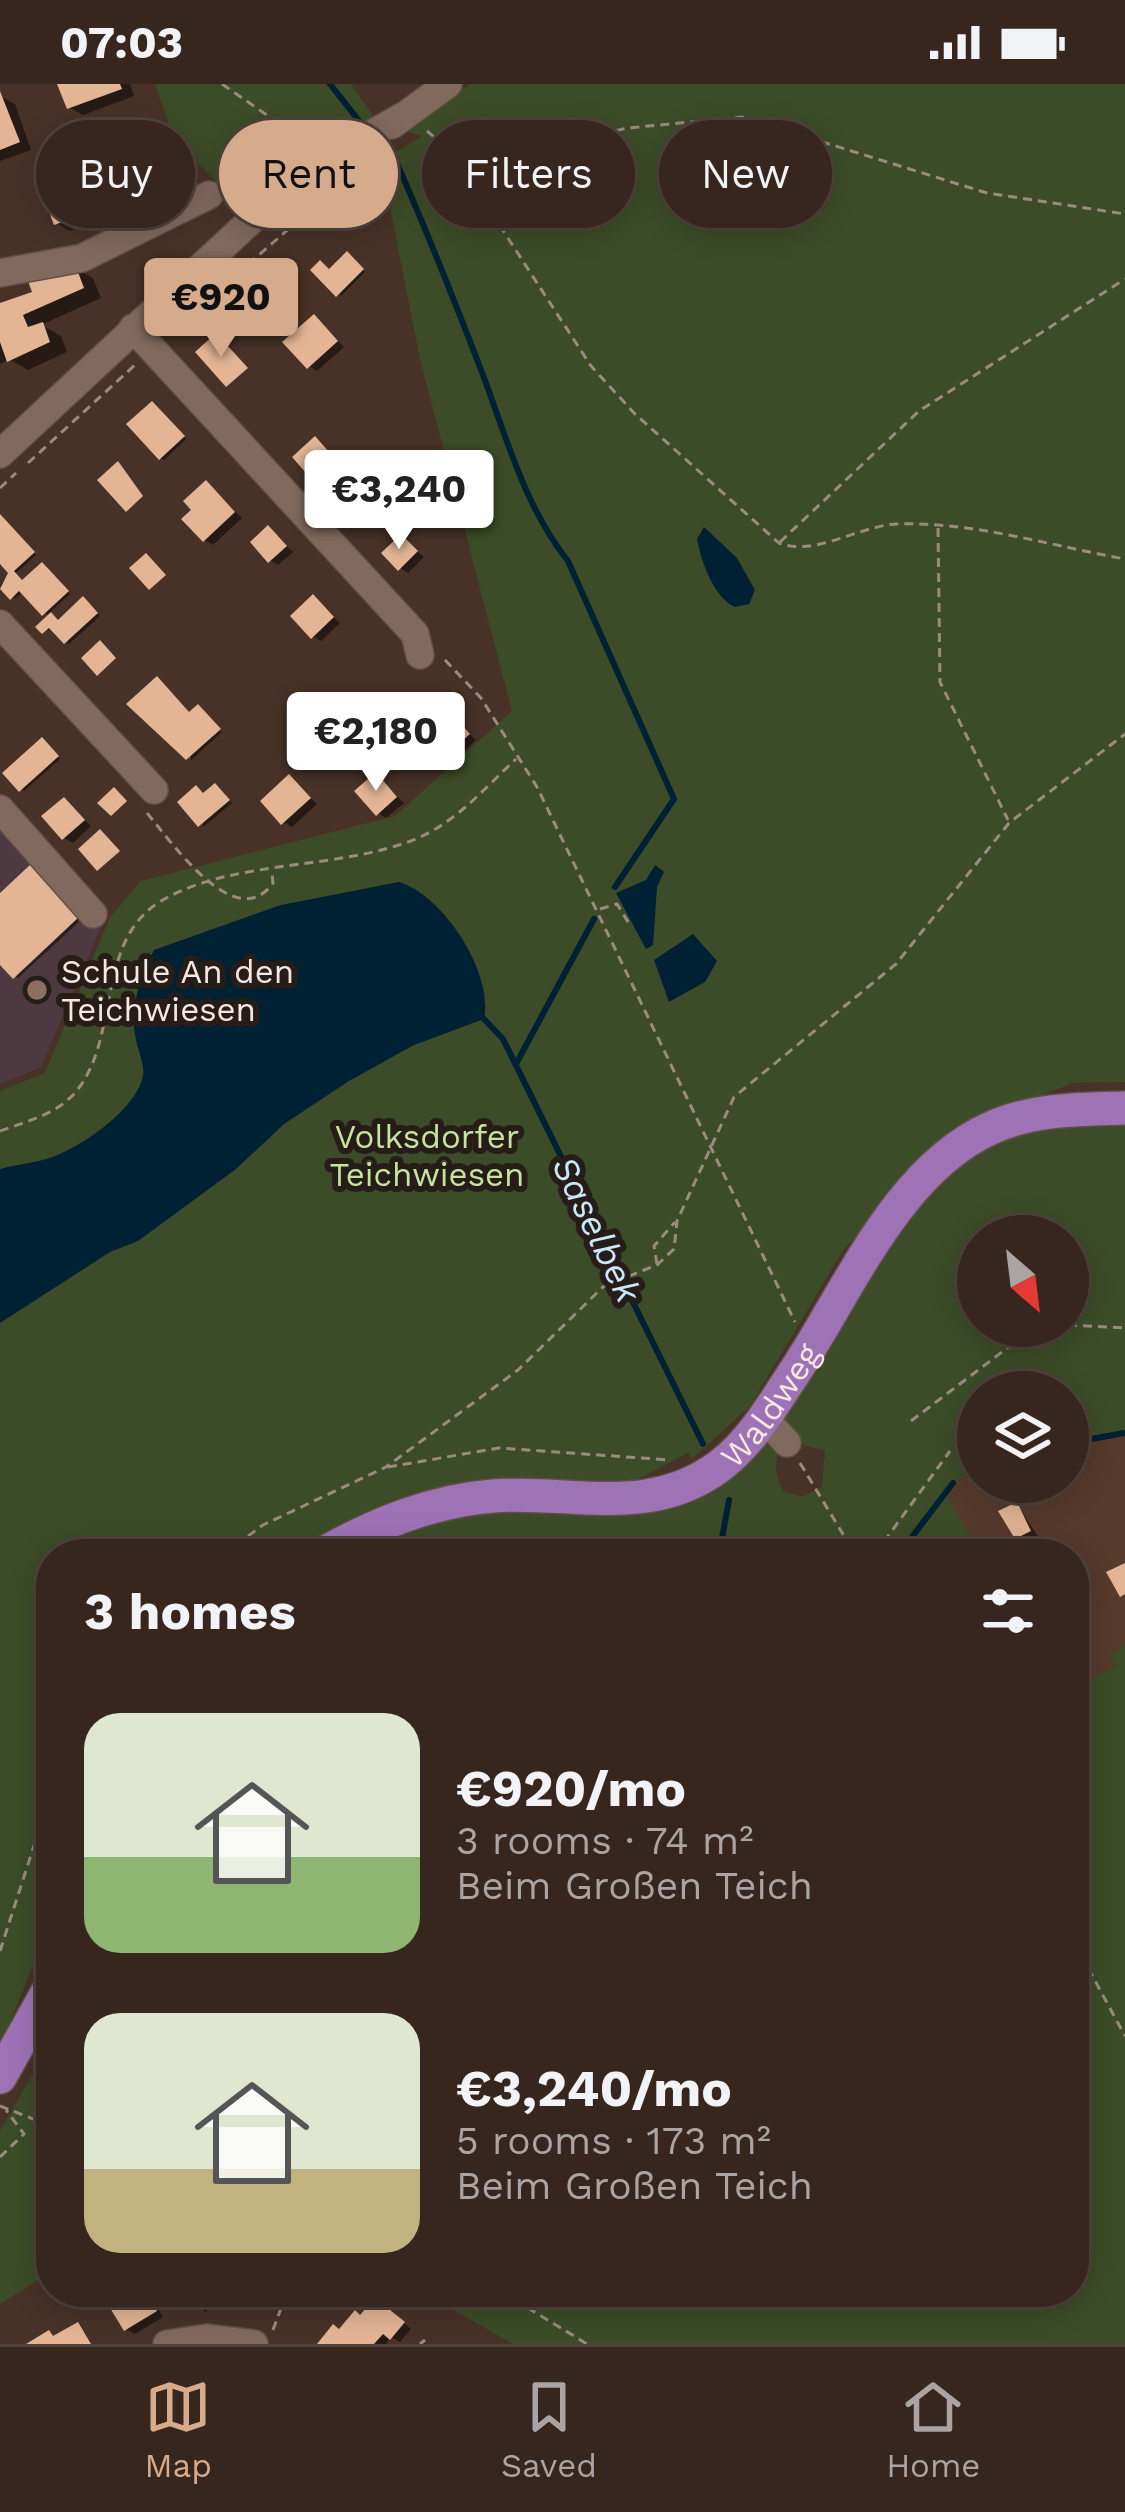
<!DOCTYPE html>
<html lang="en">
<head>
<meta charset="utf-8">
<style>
	:root { --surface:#36261d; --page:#41322a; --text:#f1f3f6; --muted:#aaa5a4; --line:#50433b; --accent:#d6ab8b }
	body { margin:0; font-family:"Work Sans",sans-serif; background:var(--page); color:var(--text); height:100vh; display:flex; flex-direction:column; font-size:45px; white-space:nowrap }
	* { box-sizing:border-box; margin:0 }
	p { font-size:39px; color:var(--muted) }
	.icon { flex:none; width:66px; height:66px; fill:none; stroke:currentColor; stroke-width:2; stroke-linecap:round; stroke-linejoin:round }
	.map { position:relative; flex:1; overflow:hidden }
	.sheet { position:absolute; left:36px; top:1455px; width:1053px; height:768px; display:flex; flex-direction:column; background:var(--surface); border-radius:48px; box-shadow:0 6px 30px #0003,0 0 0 3px var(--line) }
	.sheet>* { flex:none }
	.top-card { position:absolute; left:36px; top:36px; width:1053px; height:108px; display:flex; gap:24px }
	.needle { width:78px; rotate:152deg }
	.buttons { position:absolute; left:957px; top:1131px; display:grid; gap:24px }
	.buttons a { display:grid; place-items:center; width:132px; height:132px; border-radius:50%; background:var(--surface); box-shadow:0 6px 30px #0003,0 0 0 3px var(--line); font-size:60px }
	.price { position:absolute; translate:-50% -102px; padding:0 27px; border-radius:12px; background:#fff; color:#222; font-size:39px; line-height:78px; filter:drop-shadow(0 3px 6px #0008) }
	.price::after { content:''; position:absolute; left:50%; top:72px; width:36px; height:27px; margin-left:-18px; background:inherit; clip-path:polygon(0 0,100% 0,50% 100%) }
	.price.on { background:var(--accent); color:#111 }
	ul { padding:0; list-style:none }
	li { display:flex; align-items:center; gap:36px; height:300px; padding:0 48px }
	li span { display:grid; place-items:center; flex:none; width:336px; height:240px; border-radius:36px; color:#555 }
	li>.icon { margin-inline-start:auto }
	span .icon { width:144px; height:144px; fill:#fffc; stroke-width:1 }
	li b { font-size:51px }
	h2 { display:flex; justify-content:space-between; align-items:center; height:144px; padding:0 48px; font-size:51px }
	.chip { padding:0 42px; border-radius:54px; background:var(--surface); box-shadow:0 6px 30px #0003,0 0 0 3px var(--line); font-size:42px; line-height:108px }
	.chip.on { background:var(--accent); color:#111 }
	.status { display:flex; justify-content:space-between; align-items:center; height:84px; padding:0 60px; background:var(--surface); direction:ltr }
	.status svg { height:33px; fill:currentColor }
	.tabs { display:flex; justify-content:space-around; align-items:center; height:168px; border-top:3px solid var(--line); background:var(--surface); font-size:33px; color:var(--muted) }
	.tabs a { display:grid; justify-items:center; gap:6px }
	.tabs .on { color:var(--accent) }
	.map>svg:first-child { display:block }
	.built { fill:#563a2c }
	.education { fill:#4d393f }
	.green { fill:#3c4c28; fill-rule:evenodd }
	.water { fill:#002033 }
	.shadow { fill:#0007 }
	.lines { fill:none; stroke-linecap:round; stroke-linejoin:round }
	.stream { stroke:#002033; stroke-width:6 }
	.building { fill:#e3b595 }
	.minor-casing { stroke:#615046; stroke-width:30 }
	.major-casing { stroke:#615046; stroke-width:36 }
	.path { stroke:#9c8a81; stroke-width:3; stroke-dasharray:9 6; stroke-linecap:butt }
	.minor { stroke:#82695d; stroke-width:27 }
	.major { stroke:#9e73b6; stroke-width:33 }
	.education-dot { fill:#8d6e63; stroke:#271d18; stroke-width:4.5 }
	.labels { text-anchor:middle; stroke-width:12; stroke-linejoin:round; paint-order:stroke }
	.poi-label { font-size:33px; fill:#f6e8e1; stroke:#271d18; text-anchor:start }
	.park-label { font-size:33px; fill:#c5e59f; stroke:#271d18 }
	.street-label { font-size:33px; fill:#f6e8e1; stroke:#271d18 }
	.water-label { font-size:36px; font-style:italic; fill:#cbe7fa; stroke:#271d18 }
</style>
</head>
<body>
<div class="status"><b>07:03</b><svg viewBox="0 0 49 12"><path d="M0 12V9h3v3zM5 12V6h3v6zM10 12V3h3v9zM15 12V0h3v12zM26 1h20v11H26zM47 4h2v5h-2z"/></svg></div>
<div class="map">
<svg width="1125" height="2260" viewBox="0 0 1125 2260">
	<rect width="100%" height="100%" fill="#483227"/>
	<!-- built -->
	<path class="built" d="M1125,1349V1561L1110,1571L1115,1582L1074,1603V1470H981L943,1406L978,1382V1398H1068V1359Z"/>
	<!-- education -->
	<path class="education" d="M0,710L107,829L41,983L0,1000Z"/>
	<!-- green -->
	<path class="green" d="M155,0H351L377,37L317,69L243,125L174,55Z
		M470,0H1125V998L1073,999L947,1049L842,1168L750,1322L692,1375L688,1369L632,1398L313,1457L293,1470H51V1836L0,1964V1007L45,989L110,833L141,797L395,732L512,627L420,275L381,77L422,52L404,47Z
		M1125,1024V1349L1068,1359V1308H978V1382L944,1406L981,1470H322L385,1438L698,1396L968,1056ZM978,1152H1068V1242H978ZM789,1350L806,1362L825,1366L822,1403L802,1413L783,1407C771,1384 775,1372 789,1350Z
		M1125,1561V2260H513L422,2208H1074V1603L1115,1582L1110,1571Z
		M51,1959V2188L0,2220V2047Z"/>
	<!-- water -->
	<path class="water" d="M704,443L737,474L755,506L749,520L735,523C714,514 701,477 697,455Z
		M655,781L664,788L657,803L653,861L646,865L616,809L646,796Z
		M399,798C443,811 494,889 484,935L414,961L349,997L284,1040L236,1085L138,1157L110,1168L0,1239V1085C18,1080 38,1079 55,1072C84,1061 136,1025 143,992C145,981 138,967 136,956C129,924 140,894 154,866L281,821Z
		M693,850L717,877L705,898L669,918L654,876Z"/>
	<!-- shadow -->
	<path class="shadow" d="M60,0H130L134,12L83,31L69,23Z
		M0,12L15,20L31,66L0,77Z
		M91,74L104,82L122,128L70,147L56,139Z
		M350,172L365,188L341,212L330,188Z
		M75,184L93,194L101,214L41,241L61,252L67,268L28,286L9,275L0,280V222L36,209Z
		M314,233L344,263L317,287L309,282Z
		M156,322L186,355L164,376L161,374Z
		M315,356L356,398L337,415L329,410Z
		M206,400L242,434L213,461L205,456L195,426Z
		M5,437L36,471L15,490L23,499L46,483L70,510L48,530L59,539L87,518L100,532L69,560L53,544L43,548L50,533L23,507L15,515L0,501L13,489L0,475V438Z
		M268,445L293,468L278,481L270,476Z
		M402,454L424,473L408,489L400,484Z
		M314,514L340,539L321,557L312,552Z
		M311,613L331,629L345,619L359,627L372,649L338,672L324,664Z
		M202,625L222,648L191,676V631Z
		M452,633L476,656L449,681L425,659Z
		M45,658L60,675L24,707L21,705Z
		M376,692L404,719L386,734L378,729Z
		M290,694L317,720L292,743L283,738Z
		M219,704L232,719L203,743L204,712Z
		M65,716L91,742L73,759L64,754Z
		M34,786L81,836L18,894L0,876V813Z
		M1017,1421L1038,1452L1025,1458L1017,1453Z
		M1074,1549L1088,1569L1074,1577Z
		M120,2208H148L163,2233L135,2250L126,2245Z
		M187,2208H239L205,2228Z
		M384,2222L411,2245L400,2258L391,2253L386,2260H322L355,2230L362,2234Z"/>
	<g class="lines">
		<!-- stream -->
		<path class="stream" d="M330,0L359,37
			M395,75C427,147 455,218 483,291C507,355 525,423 568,477L674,715L615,803
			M484,935L503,955L703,1360
			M516,980L594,835
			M1068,1359L1125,1349
			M719,1470L729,1416
			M899,1470L953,1399"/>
	</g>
	<!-- building -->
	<path class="building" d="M57,0H120L122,5L67,25Z
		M0,7L20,58L0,66Z
		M91,71L110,121L54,141L35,91Z
		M347,167L364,185L336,213L310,186L320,176L329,185Z
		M75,180L84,204L23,231L28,243L43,238L50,258L7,278L0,258V219L32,208L28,197Z
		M314,230L338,257L307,285L282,258Z
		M216,249L248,284L226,303L195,268Z
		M152,317L185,352L159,376L126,340Z
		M315,352L350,392L327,413L292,373Z
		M118,377L143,412L126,428L97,396Z
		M206,396L235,428L203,458L181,435L191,426L183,417Z
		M0,430L35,468L14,487L22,496L42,478L69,507L42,532L19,507L10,516L0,505L8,489L0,480Z
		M268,441L287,462L268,479L250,458Z
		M401,450L418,467L398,487L381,469Z
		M146,469L166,491L149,506L129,484Z
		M313,510L334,533L311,555L290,532Z
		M83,512L98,529L64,560L49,544L42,550L35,543L51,528L58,536Z
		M100,556L116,574L97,592L81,574Z
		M157,592L189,628L198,620L221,645L186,676L126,620Z
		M311,610L326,628L345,616L360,641L322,666L289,627Z
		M452,630L470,650L438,678L420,658Z
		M42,653L59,672L19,708L2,689Z
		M376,688L397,713L376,732L354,707Z
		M289,690L311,714L281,741L260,717Z
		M215,699L230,716L198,743L177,718L196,701L203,709Z
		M114,703L127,717L111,732L97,719Z
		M64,713L85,736L62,756L41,732Z
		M100,745L120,767L97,787L78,765Z
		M31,780L79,833L13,895L0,881V809Z
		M1017,1418L1031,1447L1015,1455L998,1427Z
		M1125,1479V1510L1120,1513L1106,1488Z
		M114,2208H145L157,2227L124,2247L104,2214Z
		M375,2214L405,2238L390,2256L383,2250L374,2260H317L333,2240L339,2245L355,2226L360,2231Z
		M78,2238L91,2260H26L49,2246L53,2252Z"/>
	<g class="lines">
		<defs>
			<path id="minor" d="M392,41L448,0
				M0,189L82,174L209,111
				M133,244L415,550L420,571
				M0,370L301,90L407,30
				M0,540L154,706
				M0,725L93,830
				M764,1334L787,1359
				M167,2260L206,2254L254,2260"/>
			<g id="major">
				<path id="s1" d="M322,1470C376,1440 431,1417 493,1412C574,1406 650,1435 721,1381C752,1357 772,1322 794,1289C848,1208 897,1086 991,1044C1033,1025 1080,1025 1125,1024"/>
				<path d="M0,1993L51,1902"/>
			</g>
		</defs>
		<!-- minor casing -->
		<use href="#minor" class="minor-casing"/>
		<!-- major casing -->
		<use href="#major" class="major-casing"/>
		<!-- path -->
		<path class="path" d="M222,0L274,36L288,70
			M427,47L452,68L591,282L635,330L779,459C814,473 859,442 896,440C971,437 1052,462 1125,475
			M453,68H516L628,44L742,33L987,109L1125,130
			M169,249L352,90
			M28,379L136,280
			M0,404L16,389
			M938,444L940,598L1008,736
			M780,458L919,327L1125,195
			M445,576L481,614L537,703L795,1238
			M147,729C173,760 236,851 273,799L272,789
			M600,825L617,820L630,841
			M0,1047C25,1038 54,1031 73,1011C122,958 93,858 161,817C234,774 340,787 418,754C457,737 485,704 516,675
			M657,1180L654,1162L675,1138
			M1068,1241L1125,1244
			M911,1337L1031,1246L1058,1242
			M800,1379L855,1470
			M388,1383L499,1364L670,1376
			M224,1470L263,1441L386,1383L518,1286L604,1202L657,1181L674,1165L677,1137L734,1013L896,880L1009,739L1125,650
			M875,1470L950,1367
			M1074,1858L1125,1952
			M0,1867L51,1709
			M41,1876L51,1850
			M0,2022L51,2042
			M0,2073L24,2050L6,2026
			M502,2208L587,2260
			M273,2246L287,2208
			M420,2260L425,2256"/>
		<!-- minor -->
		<use href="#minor" class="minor"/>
		<!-- major -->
		<use href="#major" class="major"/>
	</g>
	<!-- markers -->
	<circle class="education-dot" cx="37" cy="906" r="12"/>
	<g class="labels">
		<!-- poi labels -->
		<g class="poi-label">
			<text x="61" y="899">Schule An den<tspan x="61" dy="38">Teichwiesen</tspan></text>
		</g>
		<!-- park labels -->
		<g class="park-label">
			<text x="427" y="1064">Volksdorfer<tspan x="427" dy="38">Teichwiesen</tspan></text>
		</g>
		<!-- street labels -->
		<g class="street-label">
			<text dy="12" stroke="none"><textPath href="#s1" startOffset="495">Waldweg</textPath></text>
		</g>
		<!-- water labels -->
		<g class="water-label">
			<text transform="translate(597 1145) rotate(64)" y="13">Saselbek</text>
		</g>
	</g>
</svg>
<div class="buttons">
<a><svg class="needle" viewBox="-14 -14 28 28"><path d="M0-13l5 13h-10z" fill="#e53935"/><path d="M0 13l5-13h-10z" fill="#aaa5a4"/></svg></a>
<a><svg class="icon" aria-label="layers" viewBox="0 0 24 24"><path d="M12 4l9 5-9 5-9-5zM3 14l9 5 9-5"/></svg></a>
</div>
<b class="price on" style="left:221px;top:276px">€920</b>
<b class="price" style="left:399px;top:468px">€3,240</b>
<b class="price" style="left:376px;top:710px">€2,180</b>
<div class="top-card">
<a class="chip">Buy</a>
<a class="chip on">Rent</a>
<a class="chip">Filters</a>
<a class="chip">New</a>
</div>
<section class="sheet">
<h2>3 homes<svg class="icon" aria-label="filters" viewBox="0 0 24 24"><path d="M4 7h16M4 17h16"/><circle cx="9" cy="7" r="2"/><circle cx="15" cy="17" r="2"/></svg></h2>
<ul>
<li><span style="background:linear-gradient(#dfe7d0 60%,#8fb573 0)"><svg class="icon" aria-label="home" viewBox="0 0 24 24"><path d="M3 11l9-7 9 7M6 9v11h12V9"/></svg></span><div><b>€920/mo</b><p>3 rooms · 74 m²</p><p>Beim Großen Teich</p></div></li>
<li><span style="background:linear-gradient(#dfe7d0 65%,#c2b280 0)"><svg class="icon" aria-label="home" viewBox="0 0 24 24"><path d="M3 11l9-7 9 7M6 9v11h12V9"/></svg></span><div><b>€3,240/mo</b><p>5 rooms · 173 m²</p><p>Beim Großen Teich</p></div></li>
</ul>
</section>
</div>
<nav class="tabs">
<a class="on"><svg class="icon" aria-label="map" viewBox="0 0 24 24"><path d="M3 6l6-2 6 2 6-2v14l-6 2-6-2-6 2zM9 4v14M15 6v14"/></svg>Map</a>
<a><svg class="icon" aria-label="saved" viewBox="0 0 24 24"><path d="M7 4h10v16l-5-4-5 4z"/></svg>Saved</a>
<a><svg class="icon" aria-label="home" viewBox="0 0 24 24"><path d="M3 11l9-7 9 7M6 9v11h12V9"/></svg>Home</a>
</nav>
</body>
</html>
